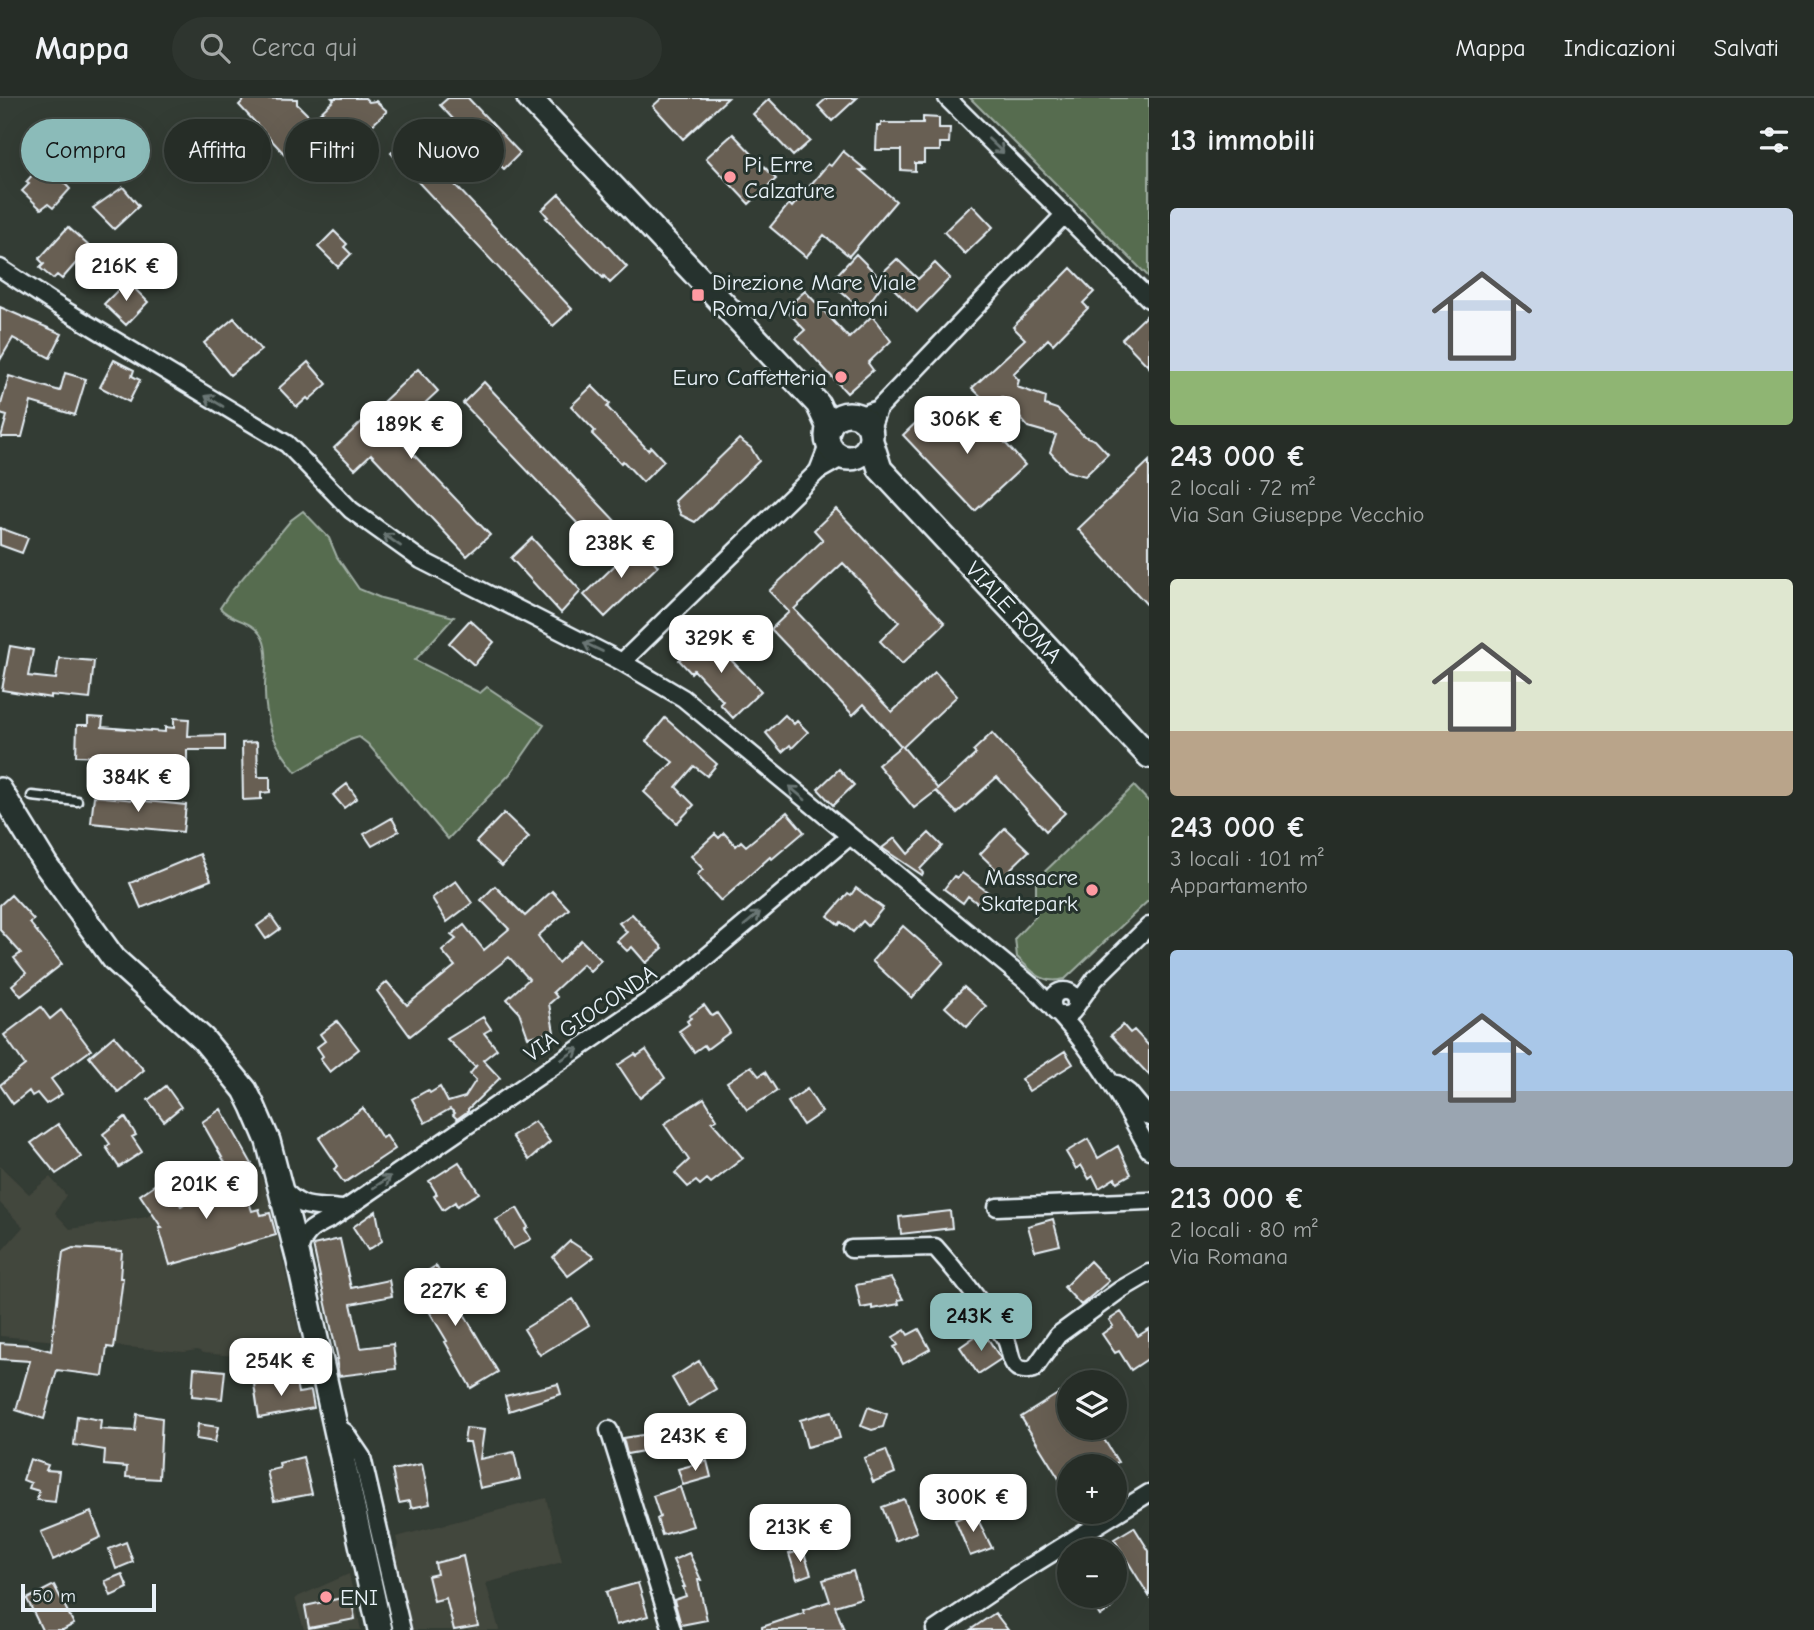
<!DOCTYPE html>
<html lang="it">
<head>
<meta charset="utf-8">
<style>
	:root { --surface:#262d27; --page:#2e352f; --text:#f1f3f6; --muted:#a4a8a7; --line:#424944; --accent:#8bbbb9 }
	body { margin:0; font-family:"Comic Neue",sans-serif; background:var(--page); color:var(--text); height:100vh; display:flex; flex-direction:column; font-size:26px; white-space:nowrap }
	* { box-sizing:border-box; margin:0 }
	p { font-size:23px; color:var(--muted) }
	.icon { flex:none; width:38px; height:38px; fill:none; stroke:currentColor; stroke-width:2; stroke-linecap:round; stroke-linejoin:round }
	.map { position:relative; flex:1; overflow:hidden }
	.side { display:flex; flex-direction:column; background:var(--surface); width:665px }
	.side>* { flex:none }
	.hud { position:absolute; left:21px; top:21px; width:665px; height:63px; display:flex; gap:14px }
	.fabs { position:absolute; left:1057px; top:1272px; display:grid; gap:14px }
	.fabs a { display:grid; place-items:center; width:70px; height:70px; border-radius:50%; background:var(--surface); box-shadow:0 7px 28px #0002,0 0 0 2px var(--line); font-size:35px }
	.scale { position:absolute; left:21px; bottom:18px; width:135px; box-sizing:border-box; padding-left:7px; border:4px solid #e8f1f8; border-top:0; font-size:19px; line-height:24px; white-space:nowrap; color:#e8f1f8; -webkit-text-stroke:5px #26332d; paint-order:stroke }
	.price { position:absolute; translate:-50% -60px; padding:0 16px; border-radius:14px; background:#fff; color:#222; font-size:23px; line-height:46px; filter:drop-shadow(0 2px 4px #0008) }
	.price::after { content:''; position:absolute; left:50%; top:42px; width:21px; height:16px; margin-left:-10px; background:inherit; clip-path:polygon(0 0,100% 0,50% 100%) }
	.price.current { background:var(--accent); color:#111 }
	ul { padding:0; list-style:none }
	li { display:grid; align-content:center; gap:14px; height:371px; padding:0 21px }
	li span { display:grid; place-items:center; height:217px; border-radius:7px; color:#555 }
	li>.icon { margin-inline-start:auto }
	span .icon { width:126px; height:126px; fill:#fffc; stroke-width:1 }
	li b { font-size:30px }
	h2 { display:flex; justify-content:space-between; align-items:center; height:84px; padding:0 21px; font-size:30px }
	.tag { padding:0 24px; border-radius:32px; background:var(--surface); box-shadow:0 7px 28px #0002,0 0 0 2px var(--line); font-size:24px; line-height:63px }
	.tag.current { background:var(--accent); color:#111 }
	header { display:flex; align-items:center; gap:42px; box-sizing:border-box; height:98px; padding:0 35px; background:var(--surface); border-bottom:2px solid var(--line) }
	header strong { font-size:33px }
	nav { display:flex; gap:38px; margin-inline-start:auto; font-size:24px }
	.search { width:490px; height:63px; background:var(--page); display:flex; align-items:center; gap:18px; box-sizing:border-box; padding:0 24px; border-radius:38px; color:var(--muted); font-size:26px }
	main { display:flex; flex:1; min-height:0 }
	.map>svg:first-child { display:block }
	.built { fill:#43463d }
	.green { fill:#576c50; stroke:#a0aea4; stroke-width:2 }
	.building { fill:#685e52; stroke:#e8f1f8; stroke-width:2 }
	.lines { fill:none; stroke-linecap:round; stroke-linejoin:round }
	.service-casing { stroke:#e8f1f8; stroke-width:13 }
	.minor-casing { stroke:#e8f1f8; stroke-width:21 }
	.secondary-casing { stroke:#e8f1f8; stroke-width:28 }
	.service { stroke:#26332d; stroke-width:8 }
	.minor { stroke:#26332d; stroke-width:16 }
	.secondary { stroke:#26332d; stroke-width:23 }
	.oneway { stroke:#6a7674 }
	.poi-dot { fill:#ff9aa2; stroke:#26332d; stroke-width:2.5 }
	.labels { text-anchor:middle; stroke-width:6; stroke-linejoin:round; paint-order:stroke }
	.poi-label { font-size:23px; fill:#e8f1f8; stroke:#26332d; text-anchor:start }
	.street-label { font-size:23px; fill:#e8f1f8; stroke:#26332d }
</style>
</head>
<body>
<header>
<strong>Mappa</strong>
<div class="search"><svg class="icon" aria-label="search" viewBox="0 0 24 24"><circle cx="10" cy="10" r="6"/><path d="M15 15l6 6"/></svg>Cerca qui</div>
<nav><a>Mappa</a><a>Indicazioni</a><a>Salvati</a></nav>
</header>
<main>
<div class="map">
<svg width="1149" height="1532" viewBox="0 0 1149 1532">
	<rect width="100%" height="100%" fill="#333c34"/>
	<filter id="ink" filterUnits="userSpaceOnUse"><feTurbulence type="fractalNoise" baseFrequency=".0143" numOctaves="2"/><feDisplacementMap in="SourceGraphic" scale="14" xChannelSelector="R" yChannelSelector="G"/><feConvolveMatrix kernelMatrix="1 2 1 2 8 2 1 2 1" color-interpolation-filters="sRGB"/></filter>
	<g filter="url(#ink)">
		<!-- built -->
		<path class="built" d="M0,1068L29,1096L50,1079L66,1097L55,1115L70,1131L147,1119L177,1099L182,1106L229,1076L232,1081L258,1069L272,1114L305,1261L284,1263L204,1255L197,1252L184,1254L0,1238V1155L23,1129L0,1105Z
			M546,1400L562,1464L486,1485L499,1532H409L391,1462L398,1447L396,1439Z
			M349,1476L361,1532H304L295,1500Z"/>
		<!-- green -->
		<path class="green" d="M970,0H1149V179Z
			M303,413L329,440L337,459L359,491L381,500L454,519L415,562L480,595L487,589L544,627L510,676L448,741L368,646L359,639L350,642L296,674C286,661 276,648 271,632C268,621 265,607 265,595C264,577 271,551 260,536C251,522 231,523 220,510L230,495L291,422Z
			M1134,688L1149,704V802L1065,881C1042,887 1033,874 1017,859L1015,840L1036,818V782Z"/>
		<!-- building -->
		<path class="building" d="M246,0L297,1V6L313,22L334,2L332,0H365L369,4L376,3L387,13L364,35L356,27L336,45L344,54L319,77L311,67L302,75L239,7Z
			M448,0H468L520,55L504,71L498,65L496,67L440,7Z
			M662,0H728L683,41L653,8Z
			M827,0H857L832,23L818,8Z
			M769,1L810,43L793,58L753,16Z
			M923,19L939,20V30H950L949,45H940V53H924V65H915V73L901,72V52H876L877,28H881V25H923Z
			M205,25L221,43L212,50L220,58L209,68L206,65L192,79L176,60L197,39L194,35Z
			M733,36L776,81L749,106L706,60Z
			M409,38L572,211L553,228L391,55Z
			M843,53L866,72H860L896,103L849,158L824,137L806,159L770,129L789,106L792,109L828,66L831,68Z
			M44,64L70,91L53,110L48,106L41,111L22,93L29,86L26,84Z
			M123,89L139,108L114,131L93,110Z
			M559,96L627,169L610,185L604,178L603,180L546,120L548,119L542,112Z
			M972,107L993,129L965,156L944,134Z
			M68,129L90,149L62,181L57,177L53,181L40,170L44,166L39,161Z
			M334,133L347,146L344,149L351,156L338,169L318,149Z
			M856,156L884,184L863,213L839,192L842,190L833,181Z
			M897,161L918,181L935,165L950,180L917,214L880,177Z
			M1071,170L1094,194L1083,205L1088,210L1053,246L1048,241L1013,276L1019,282L1017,289L1046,299L1045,307L1057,311L1084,338L1095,342L1108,356L1085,378L1067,373L1050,354L1056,337L1028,329L1002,299L992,309L972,290L1025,241L1013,229Z
			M127,183L148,204L126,227L104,206Z
			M805,193L849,240L872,218L891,243L868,265L873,272L847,295L796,240L805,232L785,211Z
			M0,209L62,236L50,260L13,240L0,262Z
			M1149,215V269L1122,241Z
			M234,220L261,252L230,277L204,245Z
			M114,262L134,272L132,278L140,282L129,304L100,289Z
			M308,264L327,286L309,302L307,300L297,309L279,290Z
			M418,271L438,293L393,335L490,437L467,458L371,356L355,371L334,350Z
			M65,275L86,281L75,317L31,304L22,339H1L7,318L0,316V310L9,278L60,293Z
			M484,284L618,426L597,446L463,305Z
			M592,288L610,306L607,309L648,352L651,349L664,363L643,384L623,363L621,365L592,336L595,333L571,308Z
			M975,311L1025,367L975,413L903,337L926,315L947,337Z
			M739,341L751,350L759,363L695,424L681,417L675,403Z
			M1149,363V509L1078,431Z
			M836,411L945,525L902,566L880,543L899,524L843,465L794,511L892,614L935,574L957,598L903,649L938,691L976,656L973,653L992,635L1065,715L1046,733L997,679L957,715L936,693L914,710L878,667L901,648L864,606L853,617L771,531L789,514L769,493L823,442L814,432Z
			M0,430L28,440L22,455L0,447Z
			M532,440L581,493L561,515L511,460Z
			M638,445L658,468L605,519L584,497Z
			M470,522L494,544L474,567L449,545Z
			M706,536L761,593L733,620L720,606L723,603L694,572L691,575L679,562Z
			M10,548L33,552L28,578L56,581L59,560L94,563L90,601L51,597V600L2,592Z
			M785,617L794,626L797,623L808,634L792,650L790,647L782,654L766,635Z
			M88,619L103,620L102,629L165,634V629L174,630V620L189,621L188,638L225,637V652H187V663L102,657V659L76,658L77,627H88Z
			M665,620L717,666L707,678L694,668L676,689L694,707L677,725L644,694L673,664L646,643Z
			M257,644L258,679H270V694L261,695V701L243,702L242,645Z
			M839,671L854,687L833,707L818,691Z
			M347,686L357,700L344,710L333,697Z
			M94,698L186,707L183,734L91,725Z
			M787,714L804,734L772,761L770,759L721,803L697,777L703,771L691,758L715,736L719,740L724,735L736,748L741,743L746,748Z
			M504,715L529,739L502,768L476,744Z
			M392,720L399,733L372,748L364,736Z
			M1005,730L1029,753L1003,778L980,756Z
			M929,735L942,748L920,771L923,775L922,777L882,750L895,740L908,756Z
			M200,756L211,782L141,810L130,785Z
			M962,775L989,795L980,807L968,798L963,805L944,791L954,778L958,780Z
			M456,783L472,805L447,824L432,800Z
			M495,788L525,818L552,793L569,811L538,838L558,865L581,842L601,862L590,873L583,866L553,894L557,899L549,906L554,934L528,939L519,914L507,901L529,881L509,859L410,938L377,893L387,884L407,907L455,868L442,853L456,841L451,837L464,827L484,852L509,831L481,802Z
			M856,790L883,810L868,828L863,823L853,834L841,824L839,827L828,818L848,795L851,797Z
			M11,797L34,822L30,825L62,866L21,898L12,887L26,875L14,860L21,855L0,832V807Z
			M632,816L663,850L646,865L632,849L627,853L617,843L627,834L619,825Z
			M271,818L280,831L266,841L257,828Z
			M903,828L944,864L912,900L872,863Z
			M964,889L986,908L967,929L945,909Z
			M704,907L712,918L717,915L730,934L707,951L704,947L694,954L679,933L689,926L687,923L691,920L689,918Z
			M41,909L50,921L61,912L91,952L51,981L62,996L46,1006L37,995L32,998L29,993L13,1006L0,987L25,967L4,937Z
			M483,919L491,931L484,935L497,951L483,962L500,980L468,1011V1013L457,1021L453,1017L455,1015L450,1011L425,1025L412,1001L428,992L430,995L440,989L448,1004L465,999L476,982L470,976L477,967L475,969L447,941Z
			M337,923L359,951L330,974L320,961L323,958L317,949L325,943L320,936Z
			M1123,927L1130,935L1134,932L1149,948V977L1111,937Z
			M114,938L144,972L118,994L89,959Z
			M646,952L665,980L640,1000L618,967L635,956L637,958Z
			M1065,953L1073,966L1029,993L1021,981Z
			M751,968L759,978L765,974L777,993L747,1012L727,984Z
			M166,988L181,1009L164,1023L148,1002Z
			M807,991L822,1014L803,1027L788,1004Z
			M704,1000L717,1021L712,1024L743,1060L711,1085L707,1081L700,1087L696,1083L688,1089L675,1075L689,1062L664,1026Z
			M363,1010L382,1040L386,1037L395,1051L344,1085L334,1071L338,1068L319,1040Z
			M221,1011L252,1066L232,1077L202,1024Z
			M125,1019L136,1037L132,1039L142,1054L119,1069L106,1049L110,1046L103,1036Z
			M535,1023L550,1044L529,1062L512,1038Z
			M58,1026L81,1059L56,1076L31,1045Z
			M1088,1041L1098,1060L1118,1048L1131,1076L1117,1084L1115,1080L1099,1090L1093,1078L1089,1081L1081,1067L1076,1071L1066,1054Z
			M459,1064L479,1095L457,1108L455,1104L443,1112L434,1098L437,1096L429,1083Z
			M228,1079L241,1102L248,1101L252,1113L259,1111L261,1117L270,1115L276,1137L170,1167L159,1130H162L140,1097L163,1081L181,1108Z
			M517,1110L528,1129L525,1131L531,1141L513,1151L496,1122Z
			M376,1113L382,1143L368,1152L353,1129Z
			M950,1113L952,1130L901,1136L899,1119Z
			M1053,1121L1060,1147L1035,1153L1028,1128Z
			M340,1141L351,1190L389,1182L392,1198L351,1206L361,1250L393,1246L396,1271L339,1278L336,1261H338L313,1147Z
			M570,1143L594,1159L568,1178L553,1159Z
			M73,1150L122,1153L120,1180H123L114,1250L107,1249L103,1278L57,1272L44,1321L16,1312L30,1263L0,1261V1245L30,1247L51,1253L63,1154Z
			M1090,1163L1109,1183L1081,1207L1064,1189Z
			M436,1168L498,1274L471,1290L445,1244L447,1243L411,1183Z
			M891,1180L903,1201L898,1202L899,1206L872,1211V1208L861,1210L856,1187Z
			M573,1201L589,1227L540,1257L524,1231Z
			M1121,1214L1138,1238L1149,1231V1260L1131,1272L1119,1253L1115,1255L1102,1236L1113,1228L1109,1222Z
			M919,1231L930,1251L903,1266L894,1249L898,1247L893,1239L905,1232L908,1237Z
			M983,1233L1001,1261L978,1276L960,1249Z
			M699,1263L716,1291L688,1308L672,1280Z
			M194,1270L225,1273L222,1301L192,1298Z
			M295,1279L298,1295L311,1293L314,1310L259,1320L254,1286Z
			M558,1286L561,1296L509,1313L505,1298Z
			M1069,1289V1330H1097L1118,1364L1110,1368H1069V1397L1021,1319Z
			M868,1309L887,1316L883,1329L872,1332L861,1328Z
			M832,1313L840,1340L807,1349L800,1322Z
			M137,1316L162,1320L159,1381L126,1379L127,1369L104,1367L105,1352L74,1347L77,1318L101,1322L100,1331L135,1333Z
			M198,1326L218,1329L215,1344L196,1341Z
			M466,1330L484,1332L480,1361L514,1354L520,1381L480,1390L470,1344H464Z
			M668,1333L670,1348L627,1356L623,1340Z
			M886,1352L895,1375L873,1384L864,1360Z
			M303,1359L312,1396L274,1403L267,1373L280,1370L279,1365Z
			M30,1361L48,1367L46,1372L59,1373L55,1404L37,1402L39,1393L29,1390L31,1385L23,1382Z
			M707,1363L711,1379L683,1387L678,1371Z
			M422,1366L430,1406L411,1410L410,1403L399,1405L392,1372Z
			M680,1389L693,1428L662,1437L657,1421L660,1419L653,1398Z
			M904,1401L917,1434L895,1443L882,1409Z
			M91,1414L101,1439L53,1462L41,1434Z
			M974,1414L992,1450L970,1458L955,1422Z
			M1134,1429L1149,1453V1498L1114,1441Z
			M126,1444L133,1464L116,1471L109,1451Z
			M803,1452L811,1476L797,1481L789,1456Z
			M689,1455L701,1482H698L707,1522L681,1527L674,1502L686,1498L683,1489H685L673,1462Z
			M463,1458L478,1528L454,1532L446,1500L434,1503L428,1478L437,1476L435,1465Z
			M853,1473L861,1500L835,1508L844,1532H762V1529L804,1515L803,1512L830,1503L823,1482Z
			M122,1476L128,1490L111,1498L105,1483Z
			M638,1485L648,1518L616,1527L606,1494Z
			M54,1487L74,1526L63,1532H42L27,1501Z
			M351,1498L355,1521L309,1530L305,1508Z
			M1087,1498H1106L1113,1509L1100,1518Z
			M995,1515L1008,1532H970Z"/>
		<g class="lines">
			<defs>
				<path id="service" d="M32,698L77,703"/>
				<path id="minor" d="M947,0L1149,201
					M0,170L58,208L287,346L351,412L421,462L622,564L683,600L1032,888L1052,909
					M857,318L878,311
					M870,333L878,311L1065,116
					M818,373L829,345
					M622,564L818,373L843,359
					M1052 905a12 12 0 1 1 24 0a12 12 0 1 1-24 0Z
					M1076,908L1095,881L1149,828
					M1060,917C1097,957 1123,1004 1149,1052
					M1117,986L1129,995L1149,1019
					M281,1089C303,1114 313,1107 342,1111
					M997,1109L1149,1103
					M851,1151L935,1149C960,1177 984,1208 1005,1240C1010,1248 1009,1259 1014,1266C1018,1273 1027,1273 1034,1271L1058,1237L1120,1192L1149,1175
					M298,1157C304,1133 311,1130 332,1120L679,882L849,739
					M334,1327L345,1334L362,1359L402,1532
					M609,1332L672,1532
					M935,1532L1018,1476L1149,1395"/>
				<path id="secondary" d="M529,0L818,306L829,330
					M827 338a22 22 0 1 1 44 0a22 22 0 1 1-44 0Z
					M871,343L880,371L1149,658
					M0,692L46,767L114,861L203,941L245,992L253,1008L268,1043L298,1159L380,1532"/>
			</defs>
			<!-- service casing -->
			<use href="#service" class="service-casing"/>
			<!-- minor casing -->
			<use href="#minor" class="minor-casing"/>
			<!-- secondary casing -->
			<use href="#secondary" class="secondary-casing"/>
			<!-- service -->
			<use href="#service" class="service"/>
			<!-- minor -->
			<use href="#minor" class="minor"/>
			<!-- secondary -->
			<use href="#secondary" class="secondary"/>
		</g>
		<!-- one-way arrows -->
		<defs><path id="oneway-shaft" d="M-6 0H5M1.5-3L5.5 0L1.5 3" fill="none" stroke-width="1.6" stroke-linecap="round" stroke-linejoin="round" transform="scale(1.75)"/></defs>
		<g class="oneway">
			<use href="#oneway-shaft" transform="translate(996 48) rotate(44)"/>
			<use href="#oneway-shaft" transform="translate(214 303) rotate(-149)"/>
			<use href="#oneway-shaft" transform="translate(392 442) rotate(-145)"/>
			<use href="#oneway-shaft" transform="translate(593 549) rotate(-154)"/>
			<use href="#oneway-shaft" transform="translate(797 695) rotate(-140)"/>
			<use href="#oneway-shaft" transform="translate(752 821) rotate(-40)"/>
			<use href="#oneway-shaft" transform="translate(570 956) rotate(-34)"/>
			<use href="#oneway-shaft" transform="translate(382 1084) rotate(-34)"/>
		</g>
	</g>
	<!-- markers -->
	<g class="poi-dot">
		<circle cx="730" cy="79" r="7"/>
		<rect x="691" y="190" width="14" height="14" rx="3.5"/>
		<circle cx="841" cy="279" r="7"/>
		<circle cx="1092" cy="792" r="7"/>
		<circle cx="326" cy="1499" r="7"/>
	</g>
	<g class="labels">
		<!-- poi labels -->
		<g class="poi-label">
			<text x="744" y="74">Pi Erre<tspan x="744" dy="26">Calzature</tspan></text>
			<text x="712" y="192">Direzione Mare Viale<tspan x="712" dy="26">Roma/Via Fantoni</tspan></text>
			<text x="827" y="287" text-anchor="end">Euro Caffetteria</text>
			<text x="1078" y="787" text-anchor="end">Massacre<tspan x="1078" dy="26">Skatepark</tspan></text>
			<text x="340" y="1507">ENI</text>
		</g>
		<!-- street labels -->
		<g class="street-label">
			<text transform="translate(1014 514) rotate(47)" y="8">VIALE ROMA</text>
			<text transform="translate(590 915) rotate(-34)" y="8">VIA GIOCONDA</text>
		</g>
	</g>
</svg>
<div class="fabs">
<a><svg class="icon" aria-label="layers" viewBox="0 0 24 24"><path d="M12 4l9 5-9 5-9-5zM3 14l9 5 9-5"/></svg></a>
<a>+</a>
<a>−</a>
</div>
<div class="scale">50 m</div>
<b class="price" style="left:126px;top:205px">216K €</b>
<b class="price" style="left:967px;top:358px">306K €</b>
<b class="price" style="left:411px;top:363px">189K €</b>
<b class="price" style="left:621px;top:482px">238K €</b>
<b class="price" style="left:721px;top:577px">329K €</b>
<b class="price" style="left:138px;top:716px">384K €</b>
<b class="price" style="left:206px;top:1123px">201K €</b>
<b class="price" style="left:455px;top:1230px">227K €</b>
<b class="price current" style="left:981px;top:1255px">243K €</b>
<b class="price" style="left:281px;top:1300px">254K €</b>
<b class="price" style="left:695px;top:1375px">243K €</b>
<b class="price" style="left:973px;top:1436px">300K €</b>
<b class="price" style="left:800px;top:1466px">213K €</b>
<div class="hud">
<a class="tag current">Compra</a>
<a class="tag">Affitta</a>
<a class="tag">Filtri</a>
<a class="tag">Nuovo</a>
</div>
</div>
<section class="side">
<h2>13 immobili<svg class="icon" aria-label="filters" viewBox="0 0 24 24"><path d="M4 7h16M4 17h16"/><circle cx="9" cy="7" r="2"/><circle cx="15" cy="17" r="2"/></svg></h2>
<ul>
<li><span style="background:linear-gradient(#c9d6e8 75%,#8fb573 0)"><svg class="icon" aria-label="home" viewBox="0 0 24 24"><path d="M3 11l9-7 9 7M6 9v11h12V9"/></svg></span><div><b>243 000 €</b><p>2 locali · 72 m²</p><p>Via San Giuseppe Vecchio</p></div></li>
<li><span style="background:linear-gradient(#dfe7d0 70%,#b9a48a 0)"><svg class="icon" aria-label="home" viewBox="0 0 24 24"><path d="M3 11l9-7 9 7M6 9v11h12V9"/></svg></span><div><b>243 000 €</b><p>3 locali · 101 m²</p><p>Appartamento</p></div></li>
<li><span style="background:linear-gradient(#a9c7e8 65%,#9aa5b1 0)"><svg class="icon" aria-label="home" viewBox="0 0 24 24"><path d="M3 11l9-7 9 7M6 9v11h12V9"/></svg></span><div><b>213 000 €</b><p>2 locali · 80 m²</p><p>Via Romana</p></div></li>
</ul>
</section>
</main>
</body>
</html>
